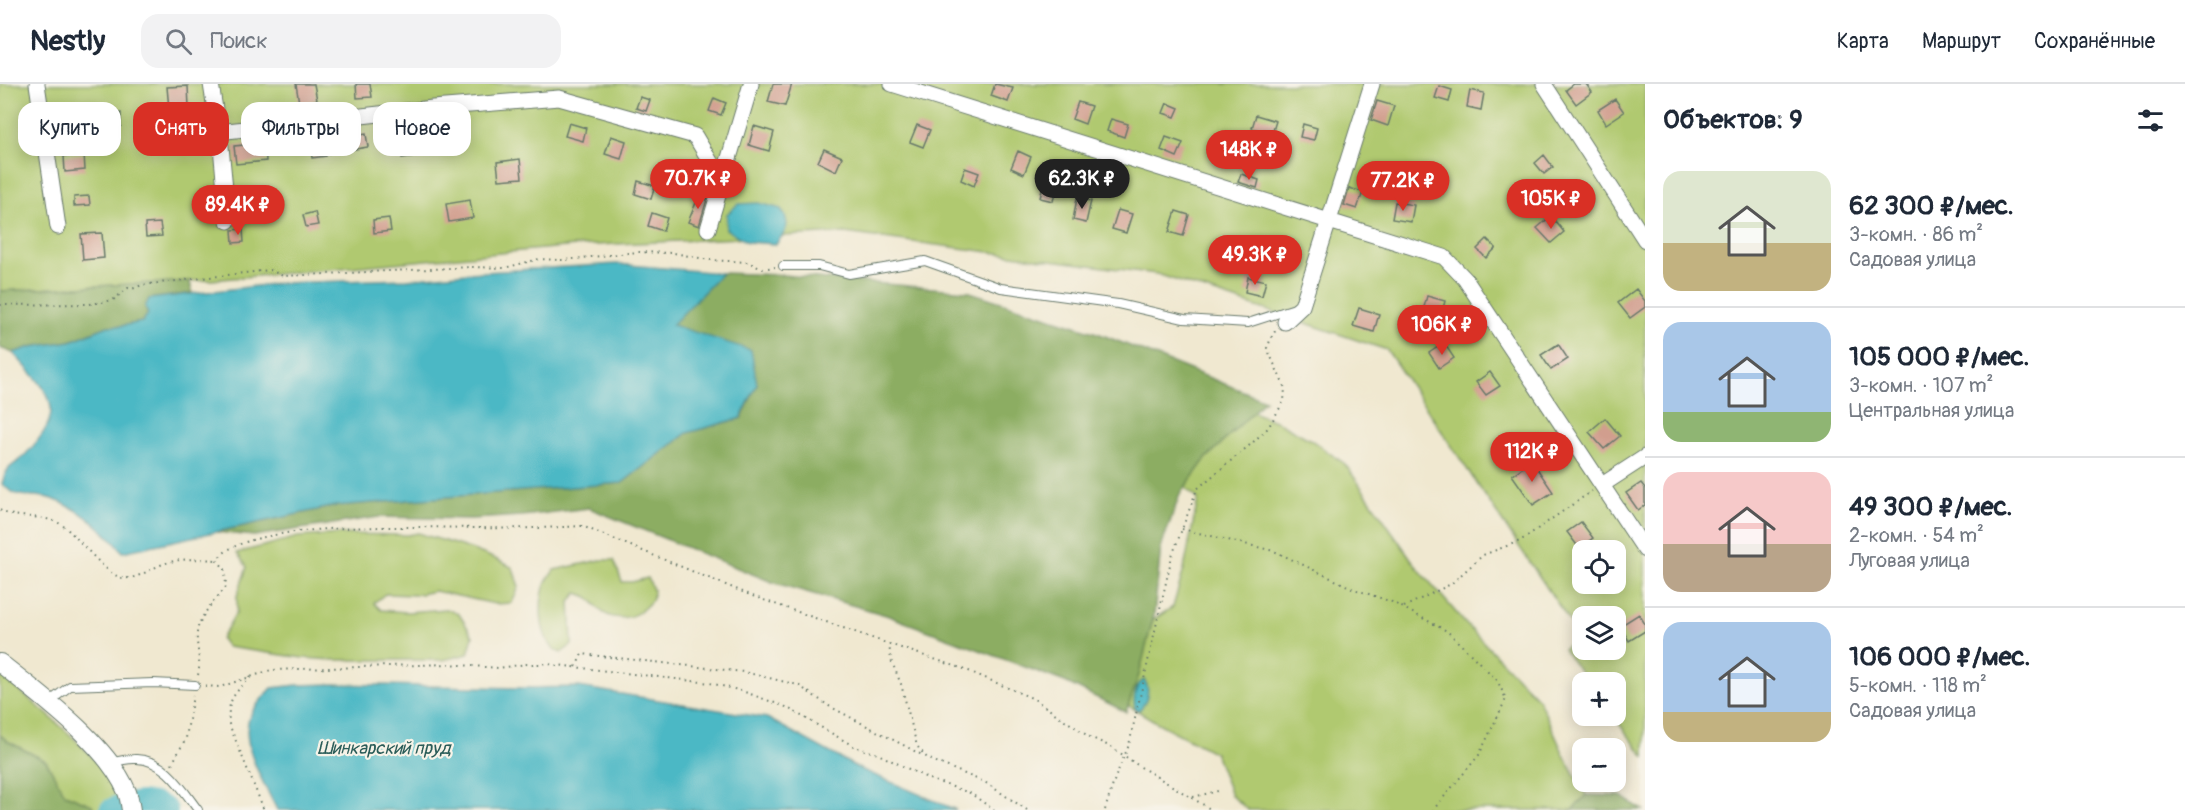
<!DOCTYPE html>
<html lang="ru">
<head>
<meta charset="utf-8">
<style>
	:root { --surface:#fff; --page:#f2f2f3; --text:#1f2937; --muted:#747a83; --line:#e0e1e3; --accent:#d93025 }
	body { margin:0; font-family:Pangolin,sans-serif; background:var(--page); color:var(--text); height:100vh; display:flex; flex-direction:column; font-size:22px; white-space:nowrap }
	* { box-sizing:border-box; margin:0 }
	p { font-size:20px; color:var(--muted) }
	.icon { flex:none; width:33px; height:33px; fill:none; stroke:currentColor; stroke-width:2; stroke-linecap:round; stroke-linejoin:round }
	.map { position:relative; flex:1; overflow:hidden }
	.drawer { display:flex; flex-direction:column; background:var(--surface); width:540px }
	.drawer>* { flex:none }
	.hud { position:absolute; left:18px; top:18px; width:570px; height:54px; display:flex; gap:12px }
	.buttons { position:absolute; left:1572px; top:456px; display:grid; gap:12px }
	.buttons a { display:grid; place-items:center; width:54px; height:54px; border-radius:12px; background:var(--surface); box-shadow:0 3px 15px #0003; font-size:30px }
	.price { position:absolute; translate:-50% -51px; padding:0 14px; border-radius:21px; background:var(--accent); color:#fff; font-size:20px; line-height:39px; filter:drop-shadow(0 2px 3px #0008) }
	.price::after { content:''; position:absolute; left:50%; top:36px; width:18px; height:14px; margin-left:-9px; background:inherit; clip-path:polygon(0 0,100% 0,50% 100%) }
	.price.selected { background:#222; color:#fff }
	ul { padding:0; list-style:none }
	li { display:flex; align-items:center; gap:18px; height:150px; padding:0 18px }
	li+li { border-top:2px solid var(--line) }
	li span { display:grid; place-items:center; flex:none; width:168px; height:120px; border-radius:18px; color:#555 }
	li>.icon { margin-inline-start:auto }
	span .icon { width:72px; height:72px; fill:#fffc; stroke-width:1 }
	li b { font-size:26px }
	h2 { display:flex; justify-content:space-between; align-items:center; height:72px; padding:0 18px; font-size:26px }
	.tag { padding:0 21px; border-radius:18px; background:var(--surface); box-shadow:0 3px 15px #0003; font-size:21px; line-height:54px }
	.tag.selected { background:var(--accent); color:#fff }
	header { display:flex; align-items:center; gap:36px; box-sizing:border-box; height:84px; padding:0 30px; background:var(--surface); border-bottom:2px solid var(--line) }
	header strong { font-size:28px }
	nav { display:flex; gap:33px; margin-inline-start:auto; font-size:21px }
	.search { width:420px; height:54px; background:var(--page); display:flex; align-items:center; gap:15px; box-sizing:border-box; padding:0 21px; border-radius:18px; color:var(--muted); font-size:22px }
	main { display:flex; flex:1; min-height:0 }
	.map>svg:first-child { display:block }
	.green { fill:#b0c96f; stroke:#688352; stroke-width:1.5; fill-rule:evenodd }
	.forest { fill:#8cad62; stroke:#56754b; stroke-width:1.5 }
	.water { fill:#4bb8c5; stroke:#357a7c; stroke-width:1.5 }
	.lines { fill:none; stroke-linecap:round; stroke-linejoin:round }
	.river { stroke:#4bb8c5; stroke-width:22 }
	.building { fill:#d19e8e }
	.service-casing { stroke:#68796b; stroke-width:10 }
	.minor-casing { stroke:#68796b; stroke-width:17 }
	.tertiary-casing { stroke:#68796b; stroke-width:20 }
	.path { stroke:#68796b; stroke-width:2; stroke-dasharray:1.5 4.5; stroke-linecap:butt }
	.service { stroke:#fff; stroke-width:8 }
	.minor { stroke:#fff; stroke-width:15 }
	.tertiary { stroke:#fff; stroke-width:18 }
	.labels { text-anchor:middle; stroke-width:4.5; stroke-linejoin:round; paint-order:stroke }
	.water-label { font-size:18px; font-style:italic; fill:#2a5c58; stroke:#f7f3e8 }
</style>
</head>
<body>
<header>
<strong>Nestly</strong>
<div class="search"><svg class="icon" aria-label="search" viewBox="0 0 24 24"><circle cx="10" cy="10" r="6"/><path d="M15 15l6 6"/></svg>Поиск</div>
<nav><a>Карта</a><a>Маршрут</a><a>Сохранённые</a></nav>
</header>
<main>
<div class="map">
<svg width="1645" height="726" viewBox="0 0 1645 726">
	<rect width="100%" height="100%" fill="#f7f3e8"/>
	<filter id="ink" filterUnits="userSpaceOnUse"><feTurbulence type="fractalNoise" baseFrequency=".0167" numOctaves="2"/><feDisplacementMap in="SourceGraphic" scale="12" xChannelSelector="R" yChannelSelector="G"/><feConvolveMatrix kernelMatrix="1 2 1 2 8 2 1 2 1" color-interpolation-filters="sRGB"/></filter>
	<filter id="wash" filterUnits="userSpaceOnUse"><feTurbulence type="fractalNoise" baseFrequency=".008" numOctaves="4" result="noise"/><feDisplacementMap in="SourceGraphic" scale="24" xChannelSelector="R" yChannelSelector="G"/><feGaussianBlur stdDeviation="1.35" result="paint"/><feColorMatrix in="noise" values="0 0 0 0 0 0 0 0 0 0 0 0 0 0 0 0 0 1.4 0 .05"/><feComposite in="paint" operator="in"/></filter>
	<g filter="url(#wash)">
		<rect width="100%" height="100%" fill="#f0e8d0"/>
		<!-- green -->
		<path class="green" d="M0,0H1645V673L1613,632H1616V598H1588L1563,565L1580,553L1387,266L1157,190L845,149L575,162L212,196L0,207ZM1582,466H1616V500H1582ZM1582,532H1616V566H1582Z
			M695,217L1069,254L1280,339L1311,356L1345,380L1416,482L1465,539L1539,616L1566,675L1586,711L1573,726H1248L1231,711L1215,669L1158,639L1114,613L1135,547L1173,523L1184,485L1198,415L1112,340L757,300Z
			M418,449C450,459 484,467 513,484L519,503L512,519L495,520L435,507L415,511L385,510L374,519L381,526L407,528L447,525L459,530L473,552L468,570L443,576H333L303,574L227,563L221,555L237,527V512L247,483L237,469L298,453L340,450L408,451Z
			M601,476H614L622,498H632L648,494L653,506V515C649,519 644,525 639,528C628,536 609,536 599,525C589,514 593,514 577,509L570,517L572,561L561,569C538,560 538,518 546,498C548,494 552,490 554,486Z
			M0,590C33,619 95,666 115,704C118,711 119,719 121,726H94L92,721L65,710L46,677L9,658L0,651Z"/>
		<!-- forest -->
		<path class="forest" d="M722,189L782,191L967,207L1100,250L1265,316L1205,376L1180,410L1161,463L1154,531L1139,591L1126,628L1065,598L886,531L772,498L589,424L522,432L471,435L379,433L254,452L216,448L335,422L622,399L687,349L742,334L757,300L671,241Z
			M190,197L192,209L149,215L148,230L142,238L121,242H108L70,257L31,263L13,269L0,264V207Z
			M0,651L9,658L46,677L65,710L92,721L94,726H0Z
			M1586,711L1621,712L1643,726H1573Z"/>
		<!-- water -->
		<path class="water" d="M759,119L781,125C792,141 786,147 776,160L747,158L726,145L727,130L738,120Z
			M617,180L722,189L672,241L751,266L757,300L741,334L687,349L622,399L335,422L123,468C103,444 79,423 49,414C26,408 21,418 2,400C8,379 11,385 24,372C70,325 51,310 13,269L31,263L71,257L108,242H121L142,238L148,230L145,223L149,215L281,199L407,195L468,189Z
			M1144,596C1151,605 1147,619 1139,626L1135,624C1133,614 1135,601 1144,596Z
			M334,600L522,604L579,603L767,634L858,684L956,726H277C265,701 237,657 251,630C256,620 265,612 272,604L297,601Z"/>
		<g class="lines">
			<!-- river -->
			<path class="river" d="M110,726C123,717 156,714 167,726"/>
		</g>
		<g id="blocks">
			<!-- building -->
			<path class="building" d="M296,0H314L317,16L299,19Z
				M356,0H370L372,13L357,14Z
				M773,0H792L785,22L768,18Z
				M995,0L1013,4L1008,18L991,12Z
				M1574,0H1586L1592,8L1576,20L1566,6Z
				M188,2L189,23L169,25L167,3Z
				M1439,2L1452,6L1449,18L1435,14Z
				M1470,6L1484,9L1481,26L1467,23Z
				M640,13L650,16L646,27L636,24Z
				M714,14L726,19L721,31L709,27Z
				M1615,15L1624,28L1606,40L1598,26Z
				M1377,17L1394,22L1388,42L1371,36Z
				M1078,18L1091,22L1085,40L1072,35Z
				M1167,19L1179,24L1175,33L1163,29Z
				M78,25L80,42L63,44L61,27Z
				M109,29H121V42H109Z
				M1256,31L1276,37L1272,50L1252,44Z
				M1111,35L1128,40L1124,53L1107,47Z
				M569,39L586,44L583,57L565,52Z
				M1303,40L1317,44L1314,56L1300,53Z
				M917,41L930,46L923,63L910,58Z
				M754,42L774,48L769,67L749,61Z
				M462,44L464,57L451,59L449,46Z
				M366,50L368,63L326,70V72L312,74L310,62L342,57V54Z
				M611,52L626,57L621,75L605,70Z
				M1166,53L1183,59L1177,73L1161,66Z
				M414,54L416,72L402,74L400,56Z
				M265,59L266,77L236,80L234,62Z
				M824,65L842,73L836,87L818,78Z
				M1018,67L1031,73L1024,90L1011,84Z
				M84,70L85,86L65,88L64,72Z
				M1544,71L1553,83L1544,90L1535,79Z
				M520,75L522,94L499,96L497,78Z
				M965,84L979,89L974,102L961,96Z
				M1241,90L1259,96L1257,104L1238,98Z
				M638,97L655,102L651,115L635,110Z
				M1044,98L1057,101L1053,117L1040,114Z
				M1349,104L1363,108L1357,125L1344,121Z
				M700,109L708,112L699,142L688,138Z
				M89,112L90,121L74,122V113Z
				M1077,114L1091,117L1086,139L1073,136Z
				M470,116L473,134L449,138L446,120Z
				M1395,118L1414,121L1411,138L1392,135Z
				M1118,126L1132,130L1126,149L1112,145Z
				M1176,127L1189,131L1183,152L1169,148Z
				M315,128L318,141L306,143L303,131Z
				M652,129L667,134L663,147L648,142Z
				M1551,132L1564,148L1551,159L1537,144Z
				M389,134L391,147L374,149L373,136Z
				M160,139L162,152L146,153L145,140Z
				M243,145L244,158L233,159L232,146Z
				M102,149L104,174L83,176L81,150Z
				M1271,153L1285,156L1281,171L1267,168Z
				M1487,155L1496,164L1486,174L1477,165Z
				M1248,193L1266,197L1262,212L1245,208Z
				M1636,205L1645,217V223L1630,234L1618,219Z
				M1427,212L1445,217L1439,240L1421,234Z
				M1359,224L1379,230L1374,248L1353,242Z
				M1444,259L1454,274L1439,284L1429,269Z
				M1558,260L1568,275L1551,286L1541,271Z
				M1490,288L1500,302L1486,311L1476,298Z
				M1605,334L1620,352L1604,365L1589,348Z
				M1532,377L1553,408L1533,421L1512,391Z
				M1641,399L1645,404V421L1638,426L1626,409Z
				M1581,438L1593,454L1579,464L1567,448Z
				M1639,530L1645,540V547L1629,557L1620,542Z"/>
		</g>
	</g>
	<g filter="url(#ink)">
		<use href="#blocks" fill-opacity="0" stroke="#68796b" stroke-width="1.5"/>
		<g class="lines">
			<defs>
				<path id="service" d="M783,182H819L849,190L925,177L1001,204L1118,220L1184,235L1248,239L1295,224
					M49,618L70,602L153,599L195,601
					M111,679C118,677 126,675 134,675C163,673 183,706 198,726"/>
				<path id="minor" d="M37,0L58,143
					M211,0L221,63L228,137
					M892,0L1444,173L1465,195L1645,466
					M1544,0L1645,156
					M218,48L433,24L559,14L695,52L723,99
					M708,145L751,0
					M1285,238L1302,222L1372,0
					M1602,401L1645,373"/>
				<path id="tertiary" d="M0,579C39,610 108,661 127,708C129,713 130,720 131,726"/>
			</defs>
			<!-- service casing -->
			<use href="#service" class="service-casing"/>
			<!-- minor casing -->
			<use href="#minor" class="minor-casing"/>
			<!-- tertiary casing -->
			<use href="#tertiary" class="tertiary-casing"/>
			<!-- path -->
			<path class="path" d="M0,221L90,220L113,216L128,204L132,205L142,201L270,186L283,192L473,183L504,184L539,175L564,176L638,168L674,169L709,176L748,178L762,185L775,183
				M0,426C13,436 44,429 62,441C78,452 106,492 123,494C138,496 152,483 166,479C182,474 199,475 216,476
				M1182,445L1274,467L1354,505L1392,518L1447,547L1497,596L1506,615L1479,671L1433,726
				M1404,523L1451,500L1483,471L1520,457L1592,407
				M889,560L964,585L1034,615L1088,652L1113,664L1139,682L1212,726
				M576,583L582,570L744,588L798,601L829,622L924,672
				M198,591C202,575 194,558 198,543C203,528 216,515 226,503L225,485L217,476C245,434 430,444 481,444C514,445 548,444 582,442L755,513L889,560L891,576L901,600L917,662L927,674L986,699L1027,726
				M251,593C234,610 227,615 229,640L264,726
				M205,602L220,603L271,586L448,580L498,584L527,580H548L710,599L742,607L786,623L855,663L878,670L929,695L970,709L994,726
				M172,680L186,654L193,611
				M1193,713L1222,706
				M1105,726L1115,694L1129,661L1172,472L1197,405L1251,360L1268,344L1284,317L1285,304L1267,264L1273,250L1276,246"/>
			<!-- service -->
			<use href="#service" class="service"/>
			<!-- minor -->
			<use href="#minor" class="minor"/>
			<!-- tertiary -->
			<use href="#tertiary" class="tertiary"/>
		</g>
	</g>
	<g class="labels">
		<!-- water labels -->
		<g class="water-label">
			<text x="384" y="670">Шинкарский пруд</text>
		</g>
	</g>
</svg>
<div class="buttons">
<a><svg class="icon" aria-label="locate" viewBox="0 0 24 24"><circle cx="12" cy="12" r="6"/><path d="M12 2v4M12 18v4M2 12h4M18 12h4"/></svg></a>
<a><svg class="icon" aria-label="layers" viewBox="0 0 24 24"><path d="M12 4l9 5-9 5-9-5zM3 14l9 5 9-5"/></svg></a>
<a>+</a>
<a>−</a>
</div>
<b class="price" style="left:1249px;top:97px">148K ₽</b>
<b class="price" style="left:698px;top:126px">70.7K ₽</b>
<b class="price selected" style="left:1082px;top:126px">62.3K ₽</b>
<b class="price" style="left:1403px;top:128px">77.2K ₽</b>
<b class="price" style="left:1551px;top:146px">105K ₽</b>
<b class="price" style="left:238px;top:152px">89.4K ₽</b>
<b class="price" style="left:1255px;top:202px">49.3K ₽</b>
<b class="price" style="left:1442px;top:272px">106K ₽</b>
<b class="price" style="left:1532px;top:399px">112K ₽</b>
<div class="hud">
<a class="tag">Купить</a>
<a class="tag selected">Снять</a>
<a class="tag">Фильтры</a>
<a class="tag">Новое</a>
</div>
</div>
<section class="drawer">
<h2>Объектов: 9<svg class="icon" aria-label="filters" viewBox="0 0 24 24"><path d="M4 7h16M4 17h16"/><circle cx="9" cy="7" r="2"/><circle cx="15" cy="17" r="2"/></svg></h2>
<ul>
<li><span style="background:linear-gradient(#dfe7d0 60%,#c2b280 0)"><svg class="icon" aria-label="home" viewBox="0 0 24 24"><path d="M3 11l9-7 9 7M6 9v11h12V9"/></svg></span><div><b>62 300 ₽/мес.</b><p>3-комн. · 86 m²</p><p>Садовая улица</p></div></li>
<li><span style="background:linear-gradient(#a9c7e8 75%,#8fb573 0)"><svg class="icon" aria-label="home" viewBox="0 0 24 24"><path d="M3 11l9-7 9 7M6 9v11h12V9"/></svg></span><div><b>105 000 ₽/мес.</b><p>3-комн. · 107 m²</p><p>Центральная улица</p></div></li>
<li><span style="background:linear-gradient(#f6c9c9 60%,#b9a48a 0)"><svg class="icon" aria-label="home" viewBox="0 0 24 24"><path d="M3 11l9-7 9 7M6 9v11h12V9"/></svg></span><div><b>49 300 ₽/мес.</b><p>2-комн. · 54 m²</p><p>Луговая улица</p></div></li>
<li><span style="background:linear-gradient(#a9c7e8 75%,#c2b280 0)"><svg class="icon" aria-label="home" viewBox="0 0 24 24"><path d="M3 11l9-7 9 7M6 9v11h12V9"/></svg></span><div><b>106 000 ₽/мес.</b><p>5-комн. · 118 m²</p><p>Садовая улица</p></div></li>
</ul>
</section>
</main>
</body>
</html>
